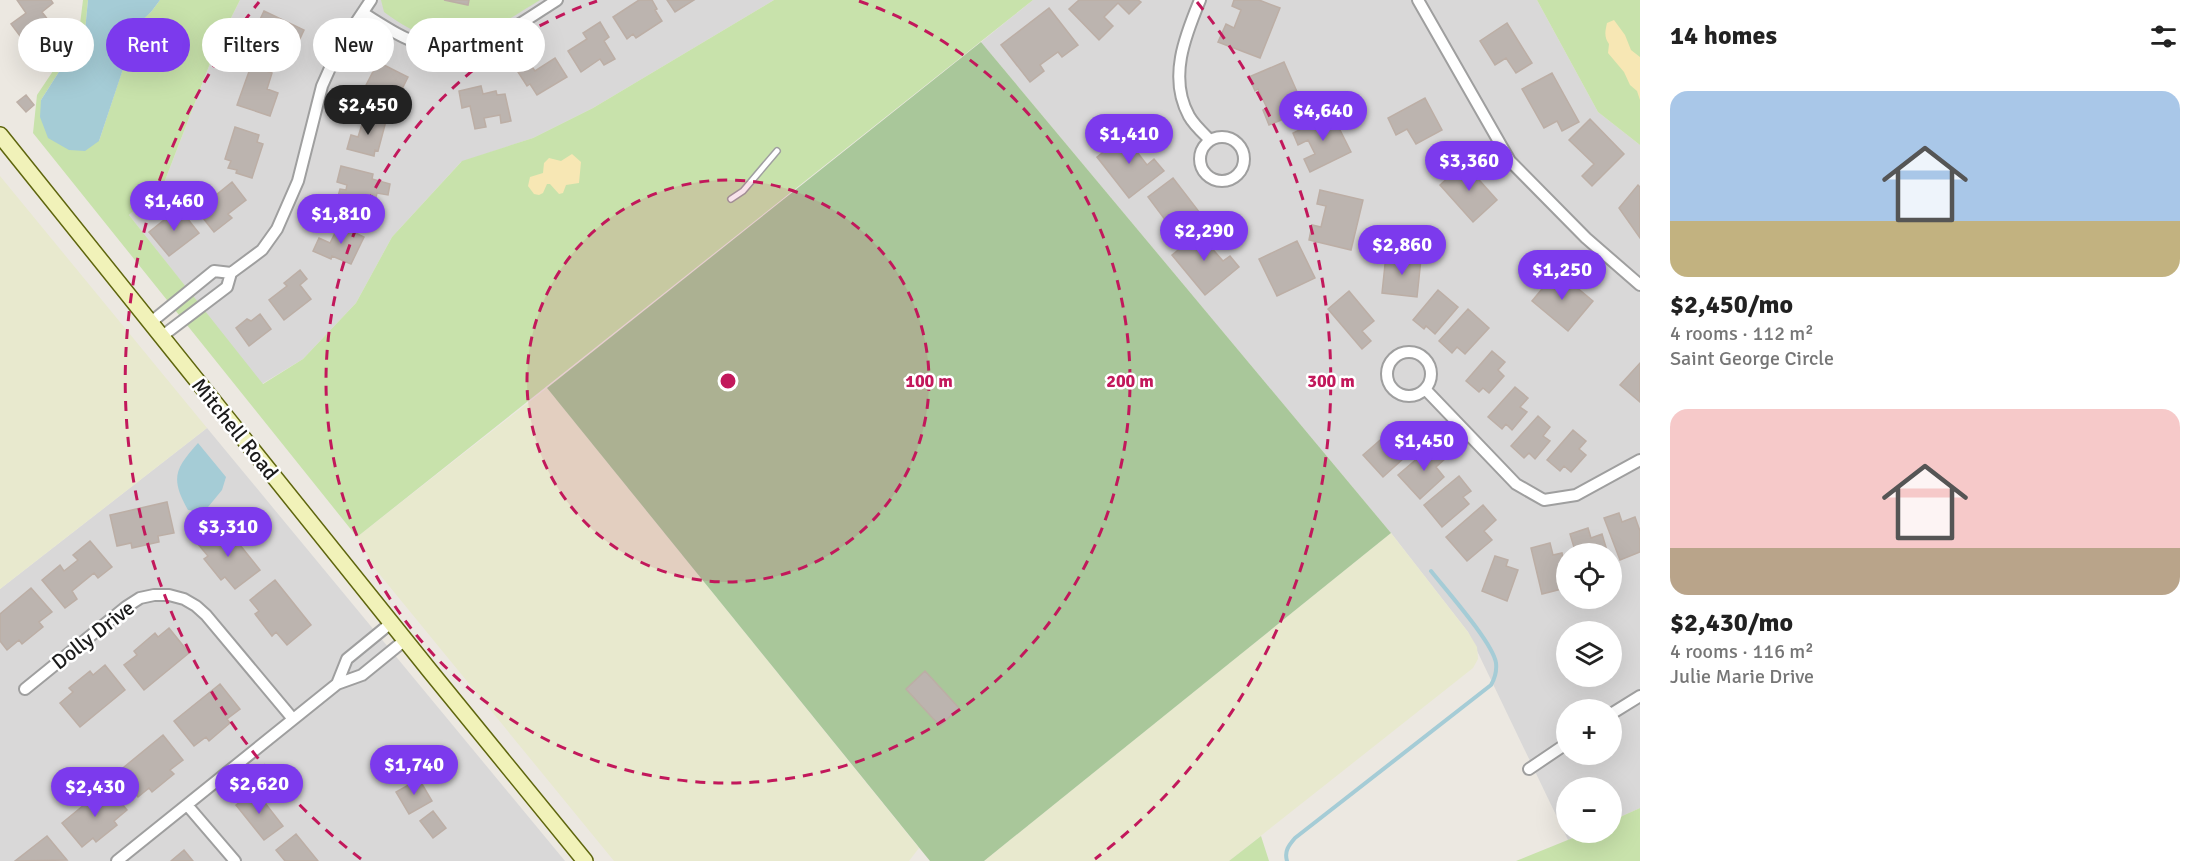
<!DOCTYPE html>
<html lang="en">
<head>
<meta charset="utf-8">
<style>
	:root { --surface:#fff; --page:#f6f6f6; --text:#222; --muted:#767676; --accent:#7c3aed }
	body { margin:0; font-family:Signika,sans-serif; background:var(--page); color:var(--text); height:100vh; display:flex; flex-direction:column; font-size:22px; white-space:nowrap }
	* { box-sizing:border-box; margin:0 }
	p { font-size:20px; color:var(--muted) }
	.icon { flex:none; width:33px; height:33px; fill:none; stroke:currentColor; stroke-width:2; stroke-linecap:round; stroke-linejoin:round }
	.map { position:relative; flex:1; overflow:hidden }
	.side { display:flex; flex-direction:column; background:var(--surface); width:570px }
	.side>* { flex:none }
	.banner { position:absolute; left:18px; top:18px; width:570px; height:54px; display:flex; gap:12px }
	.fabs { position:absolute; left:1556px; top:543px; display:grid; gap:12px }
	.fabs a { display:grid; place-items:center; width:66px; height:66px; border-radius:50%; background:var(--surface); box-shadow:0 6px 24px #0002; font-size:30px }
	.price { position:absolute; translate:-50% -51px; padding:0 14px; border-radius:21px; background:var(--accent); color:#fff; font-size:20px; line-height:39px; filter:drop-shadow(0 2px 3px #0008) }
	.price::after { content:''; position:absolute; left:50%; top:36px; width:18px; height:14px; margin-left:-9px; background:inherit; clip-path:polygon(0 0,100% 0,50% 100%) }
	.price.active { background:#222; color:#fff }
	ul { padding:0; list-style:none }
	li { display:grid; align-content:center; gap:12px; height:318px; padding:0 30px }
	li span { display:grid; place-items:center; height:186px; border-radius:18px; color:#555 }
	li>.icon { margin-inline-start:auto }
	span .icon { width:108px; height:108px; fill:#fffc; stroke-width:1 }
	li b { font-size:26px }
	h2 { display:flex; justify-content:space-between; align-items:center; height:72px; padding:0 30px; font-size:26px }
	.chip { padding:0 21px; border-radius:27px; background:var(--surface); box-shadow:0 6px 24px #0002; font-size:21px; line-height:54px }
	.chip.active { background:var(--accent); color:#fff }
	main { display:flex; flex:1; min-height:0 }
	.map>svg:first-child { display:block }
	.residential { fill:#d9d8d8; fill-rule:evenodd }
	.farmland { fill:#e8e9ce }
	.grass { fill:#c8e2ab }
	.forest { fill:#a9c79a }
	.sand { fill:#f7e7b4 }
	.water { fill:#a5ccd6 }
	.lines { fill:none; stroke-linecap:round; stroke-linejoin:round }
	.stream { stroke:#a5ccd6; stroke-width:4 }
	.building { fill:#bcb4af; stroke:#bcaea5; stroke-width:1.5 }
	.lane-casing { stroke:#9f9f9f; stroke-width:8 }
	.street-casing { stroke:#9f9f9f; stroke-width:14 }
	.secondary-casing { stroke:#5f660e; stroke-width:18 }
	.lane { stroke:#fff; stroke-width:5 }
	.street { stroke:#fff; stroke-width:10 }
	.secondary { stroke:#f1f2b9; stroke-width:15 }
	.ring { fill:none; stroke:#c2185b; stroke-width:3; stroke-dasharray:10 8 }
	.labels { text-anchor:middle; stroke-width:5; stroke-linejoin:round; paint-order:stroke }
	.street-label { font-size:21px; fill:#1b1b1b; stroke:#fff }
	.centre { fill:#c2185b; stroke:#fff; stroke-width:3 }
	.ring-label { font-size:18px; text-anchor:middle; font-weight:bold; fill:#c2185b; stroke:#fff; stroke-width:5; stroke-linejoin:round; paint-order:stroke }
</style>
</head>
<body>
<main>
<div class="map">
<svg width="1640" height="861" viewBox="0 0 1640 861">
	<rect width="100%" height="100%" fill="#ece8e1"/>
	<!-- residential -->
	<path class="residential" d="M240,0H774L593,108L533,138L461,162L392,237L356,303L303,359L262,384L129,215L164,183L216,48Z
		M1033,0H1537L1598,112L1640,145V808L1611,821V788H1566V832L1585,833L1568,840L1468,632L1391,533L981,42ZM1566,554H1611V598H1566ZM1566,632H1611V676H1566ZM1566,710H1611V754H1566Z
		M207,428L565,861H0V589Z"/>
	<!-- farmland -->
	<path class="farmland" d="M0,176L207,428L0,589Z
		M547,388L919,848L909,861H614L376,570L357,537Z
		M1391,533L1468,632L1477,647L1478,659L1473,668L1229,861H984Z"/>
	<!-- grass -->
	<path class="grass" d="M83,0H88L85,31L41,100L99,141L138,23L151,12L160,0H240L216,48L164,183L129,215L263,384L303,359L356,303L392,237L462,161L533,138L593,108L774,0H1033L357,537L33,133L37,95L79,32Z
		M381,0H540C479,38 448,60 384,12Z
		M1537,0H1640V145L1598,112Z
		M1640,808V861H1516L1585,833L1611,832V821Z
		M1261,836L1269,861H1229Z"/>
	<!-- forest -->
	<path class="forest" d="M981,42L1391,533L984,861H930L547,388Z"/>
	<!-- sand -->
	<path class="sand" d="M1614,20L1625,35L1631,50L1640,57V100L1637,91L1630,85L1624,72L1608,53L1609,44C1604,37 1605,32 1607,23Z
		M572,154L581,162L579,183L566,185L563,193L559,194L550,184H547L543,193L539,195L534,194L528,186L530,177L543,173L544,163L549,158L561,161Z"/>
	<!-- water -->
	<path class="water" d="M88,0H160L151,12L138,24L99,141L85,151L69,150L48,138L40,117L41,100L85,31Z
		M198,443L226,477L222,490L204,512L188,510C170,478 175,469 198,443Z"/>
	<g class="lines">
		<!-- stream -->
		<path class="stream" d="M1287,861C1284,851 1289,845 1295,838L1491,685C1495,678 1497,672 1496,663C1493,643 1446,590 1431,571"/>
	</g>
	<!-- building -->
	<path class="building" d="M17,0H51L53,3L42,12L52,25L26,44L11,24L26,13Z
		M444,0H469L468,5Z
		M639,0H652L657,9L655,10L662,21L636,38L633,34L627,39L613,17Z
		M667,0H694L675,12Z
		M1079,0H1138L1141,2L1129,14L1118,3L1104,17L1113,26L1099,40L1069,9Z
		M1234,0H1259L1280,8L1260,58L1218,42L1226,24L1234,28L1241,10L1232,6Z
		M1049,8L1078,45L1062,57L1058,52L1040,65L1044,71L1030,82L1001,45Z
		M264,11L304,30L296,47L291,45L282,64L252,50L262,31L256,28Z
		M600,22L609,37L604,41L615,59L604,65L600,59L581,72L568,51L587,39L583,33Z
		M1507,23L1532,63L1516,73L1506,58L1495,65L1480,41Z
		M555,58L567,77L537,95L530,84L527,86L518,72L530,64L535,71Z
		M378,62L408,77L392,109L362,93Z
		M1284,62L1305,110L1269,125L1263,110L1267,108L1258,89L1255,91L1249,77Z
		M251,66L272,73L267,89L278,93L270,116L237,105Z
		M1552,73L1579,122L1562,131L1557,121L1544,128L1522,89Z
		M481,86L483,94L496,91L497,95L505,94L511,121L501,123L500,115L484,118L486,127L475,129L470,106L462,108L459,91Z
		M26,95L34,105L26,112L17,102Z
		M1425,98L1442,130L1416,144L1407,129L1396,135L1388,118Z
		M1332,114L1351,152L1310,172L1304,159L1315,154L1308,140L1298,145L1293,133Z
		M365,115L386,121L378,151L375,150L374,156L347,149L351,135L358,137Z
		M1590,119L1624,154L1592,186L1582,176L1594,164L1569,140Z
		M235,127L259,135L257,142L263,144L252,178L236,173L237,170L228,168L231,161L225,159Z
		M1131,130L1141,143L1134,148L1147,165L1154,159L1164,171L1129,198L1097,157Z
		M1464,163L1497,200L1473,222L1440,185Z
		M341,166L373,174L372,179L390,184L388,195L377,193L370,220L334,211L340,189L346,190L347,185L337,182Z
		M1173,178L1200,213L1175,233L1148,197Z
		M232,182L246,200L228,214L232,218L214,232L203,218L209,212L203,205L210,200L206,196L213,190L216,195Z
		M1638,185L1640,187V238L1619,208Z
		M1320,190L1363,200L1351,250L1309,240L1312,225L1321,227L1326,206L1317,204Z
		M179,208L199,233L169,256L149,232Z
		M339,225L364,237L351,264L332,256L331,259L313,251L319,238L330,243Z
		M1206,227L1216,240L1209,245L1223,261L1230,256L1239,267L1205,295L1172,255Z
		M1297,241L1315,278L1277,296L1259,259Z
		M1386,255L1421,259L1417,297L1382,293Z
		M300,270L307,279L300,285L311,299L284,320L269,300L287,286L284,283Z
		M1557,271L1593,301L1568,331L1532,301Z
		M1438,290L1458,307L1435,334L1426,326L1424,329L1413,320Z
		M1349,291L1374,321L1362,331L1371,341L1362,349L1328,309Z
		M1468,309L1489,328L1465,354L1457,347L1452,353L1439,341Z
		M260,314L271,329L249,346L236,328L247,319L251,321Z
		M1492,351L1505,362L1498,370L1504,376L1489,393L1483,388L1479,392L1466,381Z
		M1640,363V402L1620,385Z
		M1515,387L1528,398L1520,407L1527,412L1512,430L1506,424L1502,429L1488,417Z
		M1538,416L1550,427L1543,436L1550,441L1535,459L1529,453L1524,458L1511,446Z
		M1394,428L1406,440L1396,449L1404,458L1383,477L1363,455Z
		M1573,430L1586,441L1579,449L1586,455L1571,472L1564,466L1560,471L1547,460Z
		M1434,444L1446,458L1436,467L1444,477L1420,499L1398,475Z
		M1459,476L1471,491L1463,497L1469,504L1442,527L1424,505Z
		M167,502L174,533L158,536L159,542L132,548L131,543L117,546L110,515Z
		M1483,505L1496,520L1484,531L1492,540L1467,561L1446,537Z
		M1619,513L1622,522L1635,517L1640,531V552L1620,560L1604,518Z
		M1588,528L1591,538L1602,534L1608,554H1576L1570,534Z
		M216,530L221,536L228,530L260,570L235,589L225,577L221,580L204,559L208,556L198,544Z
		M90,541L112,567L98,578L94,573L72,591L77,599L65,608L42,580L60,565L64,571L78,560L73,555Z
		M1550,543L1553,555L1562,553L1566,571V588L1542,594L1531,548Z
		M1495,556L1508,560L1506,566L1518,570L1507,601L1482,591Z
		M275,580L311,625L287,645L276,632L272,636L255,614L259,611L250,600Z
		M31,588L52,612L39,622L43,627L22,644L19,640L7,650L0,641V614Z
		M169,628L189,653L144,690L124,665L137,655L134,651L155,633L158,637Z
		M105,665L125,690L80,727L60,703L73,692L69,688L90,671L93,675Z
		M925,671L959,708L940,726L906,689Z
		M220,684L240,709L227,719L230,723L209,741L206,737L194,746L174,721Z
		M163,735L183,760L170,770L174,774L152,792L149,788L138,797L118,772Z
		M419,779L432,801L409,814L396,792Z
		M107,786L127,810L114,821L117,825L96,842L93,838L82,847L62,823Z
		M255,790L283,826L264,840L236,805Z
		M433,811L446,828L433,838L420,821Z
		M296,834L318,861H285L276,850Z
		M47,836L67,860L15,861Z
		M184,850L193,861H171Z"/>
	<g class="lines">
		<defs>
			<path id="lane" d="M731,199L743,191L777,151"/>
			<path id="street" d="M1200,0C1185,36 1168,78 1189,116C1194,125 1203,133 1210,140
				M1418,0L1510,161L1586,238L1640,285
				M363,13C381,24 401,38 421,44C473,61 516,26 557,0
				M1200 159a22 22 0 1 1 44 0a22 22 0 1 1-44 0Z
				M150,323L214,271L231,273
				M161,337L227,287L231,273L262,250L277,229L298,181L322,86L339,48L371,0
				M1387 374a22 22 0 1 1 44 0a22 22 0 1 1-44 0Z
				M1425,389L1516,484L1544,500L1576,495L1640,460
				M391,623L347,659L337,684L362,675L405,640
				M25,689L126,607L140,598L154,595H169L184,599L196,606L206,615L293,719
				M1611,714L1640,696
				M1529,769L1566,744
				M187,805L235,861
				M117,861L337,684"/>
			<path id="secondary" d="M0,135L430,671L585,861"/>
		</defs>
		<!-- lane casing -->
		<use href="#lane" class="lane-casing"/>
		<!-- street casing -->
		<use href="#street" class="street-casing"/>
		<!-- secondary casing -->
		<use href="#secondary" class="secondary-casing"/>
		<!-- lane -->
		<use href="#lane" class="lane"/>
		<!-- street -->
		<use href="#street" class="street"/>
		<!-- secondary -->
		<use href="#secondary" class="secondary"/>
	</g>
	<!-- distance rings -->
	<circle cx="728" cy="381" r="201" fill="#c2185b" fill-opacity=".12"/>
	<g class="ring">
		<circle cx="728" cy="381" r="201"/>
		<path d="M859 1A402 402 0 1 1 597 1"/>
		<path d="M361 859A603 603 0 0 1 259 2M1197 2A603 603 0 0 1 1095 859"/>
	</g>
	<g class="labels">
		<!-- street labels -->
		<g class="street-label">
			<text transform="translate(235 429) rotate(51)" y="7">Mitchell Road</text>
			<text transform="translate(93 635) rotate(-38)" y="7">Dolly Drive</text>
		</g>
	</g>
	<circle cx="728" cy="381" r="9" class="centre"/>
	<g class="ring-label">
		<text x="929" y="387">100 m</text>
		<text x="1130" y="387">200 m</text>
		<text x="1331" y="387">300 m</text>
	</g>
</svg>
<div class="fabs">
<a><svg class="icon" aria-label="locate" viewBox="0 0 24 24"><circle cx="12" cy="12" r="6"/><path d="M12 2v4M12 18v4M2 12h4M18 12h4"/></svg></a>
<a><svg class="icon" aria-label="layers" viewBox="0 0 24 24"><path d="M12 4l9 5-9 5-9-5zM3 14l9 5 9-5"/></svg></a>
<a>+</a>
<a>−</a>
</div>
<b class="price active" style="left:368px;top:136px">$2,450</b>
<b class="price" style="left:1323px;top:142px">$4,640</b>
<b class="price" style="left:1129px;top:165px">$1,410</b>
<b class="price" style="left:1469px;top:192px">$3,360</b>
<b class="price" style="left:174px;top:232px">$1,460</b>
<b class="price" style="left:341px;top:245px">$1,810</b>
<b class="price" style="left:1204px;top:262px">$2,290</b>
<b class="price" style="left:1402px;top:276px">$2,860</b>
<b class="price" style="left:1562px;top:301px">$1,250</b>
<b class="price" style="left:1424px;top:472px">$1,450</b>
<b class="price" style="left:228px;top:558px">$3,310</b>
<b class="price" style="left:414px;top:796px">$1,740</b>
<b class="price" style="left:259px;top:815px">$2,620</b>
<b class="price" style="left:95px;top:818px">$2,430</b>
<div class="banner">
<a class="chip">Buy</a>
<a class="chip active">Rent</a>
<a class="chip">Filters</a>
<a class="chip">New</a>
<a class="chip">Apartment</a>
</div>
</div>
<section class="side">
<h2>14 homes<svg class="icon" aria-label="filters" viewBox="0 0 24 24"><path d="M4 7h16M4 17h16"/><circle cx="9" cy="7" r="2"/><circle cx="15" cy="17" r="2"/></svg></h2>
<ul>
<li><span style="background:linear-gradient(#a9c7e8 70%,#c2b280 0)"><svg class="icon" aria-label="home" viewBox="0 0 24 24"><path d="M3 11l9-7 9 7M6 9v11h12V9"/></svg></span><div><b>$2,450/mo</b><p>4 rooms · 112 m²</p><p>Saint George Circle</p></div></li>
<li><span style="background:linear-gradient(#f6c9c9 75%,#b9a48a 0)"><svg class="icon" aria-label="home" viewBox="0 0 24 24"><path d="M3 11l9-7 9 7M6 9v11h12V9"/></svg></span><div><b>$2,430/mo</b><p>4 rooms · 116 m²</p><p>Julie Marie Drive</p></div></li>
</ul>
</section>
</main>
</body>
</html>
